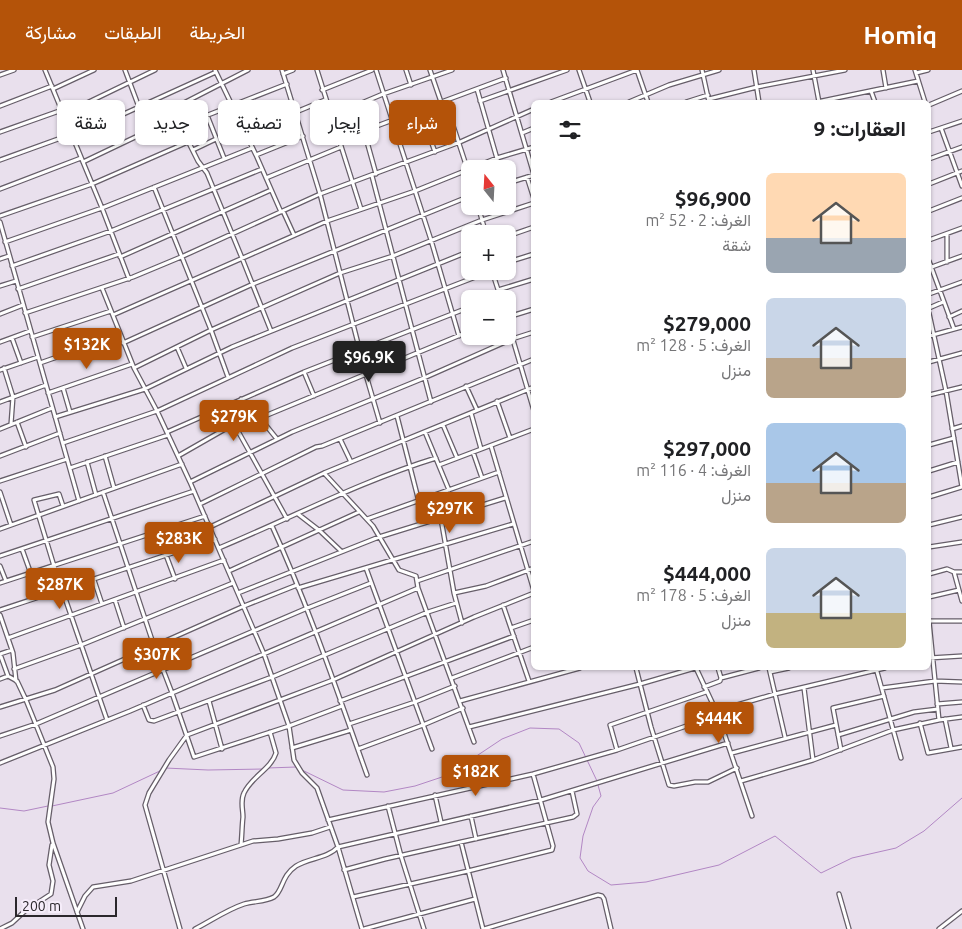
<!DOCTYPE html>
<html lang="ar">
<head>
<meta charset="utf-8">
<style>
	:root { --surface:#fff; --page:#f6f6f6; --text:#202124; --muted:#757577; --accent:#b45309 }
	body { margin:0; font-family:Ubuntu,Vazirmatn,sans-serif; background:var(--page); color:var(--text); direction:rtl; height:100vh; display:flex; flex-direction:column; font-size:19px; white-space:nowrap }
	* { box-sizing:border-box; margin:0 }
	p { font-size:16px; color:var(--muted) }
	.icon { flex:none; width:28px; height:28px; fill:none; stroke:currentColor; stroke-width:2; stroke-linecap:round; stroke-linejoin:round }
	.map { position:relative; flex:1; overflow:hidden; direction:ltr }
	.side { position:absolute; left:531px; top:30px; width:400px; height:570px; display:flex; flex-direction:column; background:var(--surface); border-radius:8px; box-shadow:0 1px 4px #0004; direction:rtl }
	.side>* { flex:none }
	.guide { position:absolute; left:15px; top:30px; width:441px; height:45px; direction:rtl; display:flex; gap:10px }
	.needle { width:32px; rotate:342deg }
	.controls { position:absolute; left:461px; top:90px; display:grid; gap:10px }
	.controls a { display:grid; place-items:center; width:55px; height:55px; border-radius:8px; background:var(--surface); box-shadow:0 1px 4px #0004; font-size:25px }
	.scale { position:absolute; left:15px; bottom:12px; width:102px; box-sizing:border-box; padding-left:5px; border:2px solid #2b272c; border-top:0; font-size:14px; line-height:18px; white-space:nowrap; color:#2b272c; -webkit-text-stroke:4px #f6edfa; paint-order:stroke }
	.price { position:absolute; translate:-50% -42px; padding:0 11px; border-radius:5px; background:var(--accent); color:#fff; font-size:16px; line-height:32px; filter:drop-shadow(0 1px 2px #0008) }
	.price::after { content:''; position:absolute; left:50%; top:30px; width:15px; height:11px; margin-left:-8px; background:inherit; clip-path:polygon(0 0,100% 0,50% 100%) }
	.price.on { background:#222; color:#fff }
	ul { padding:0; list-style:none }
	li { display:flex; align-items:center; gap:15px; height:125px; padding:0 25px }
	li span { display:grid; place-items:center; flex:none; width:140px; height:100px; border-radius:8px; color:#555 }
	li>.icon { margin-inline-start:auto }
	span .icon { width:60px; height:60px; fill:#fffc; stroke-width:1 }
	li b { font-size:21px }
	h2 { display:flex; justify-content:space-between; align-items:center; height:60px; padding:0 25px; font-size:21px }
	.chip { padding:0 18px; border-radius:8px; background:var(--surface); box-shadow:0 1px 4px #0004; font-size:18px; line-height:45px }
	.chip.on { background:var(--accent); color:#fff }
	header { display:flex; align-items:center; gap:30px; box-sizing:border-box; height:70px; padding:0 25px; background:var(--accent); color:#fff }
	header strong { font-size:24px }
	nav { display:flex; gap:28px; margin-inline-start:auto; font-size:18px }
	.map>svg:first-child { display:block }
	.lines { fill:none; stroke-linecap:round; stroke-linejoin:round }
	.stream { stroke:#b287c4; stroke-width:1 }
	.street-casing { stroke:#665e69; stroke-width:5.5 }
	.street { stroke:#fff; stroke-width:3 }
</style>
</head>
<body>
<header>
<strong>Homiq</strong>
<nav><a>الخريطة</a><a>الطبقات</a><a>مشاركة</a></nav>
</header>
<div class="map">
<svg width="962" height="859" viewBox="0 0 962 859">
	<rect width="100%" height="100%" fill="#e9e0ed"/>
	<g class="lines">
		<!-- stream -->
		<path class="stream" d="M165,698L208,700L264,699
			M268,698L296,697
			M302,700L343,720L384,722L415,716L448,705L502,669L530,658L559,659L579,673L597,711
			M598,715L601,726L593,737L583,766L580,788L588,801L611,815L646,812L719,795L775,766L821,803L852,788L896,778L924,761L962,728
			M52,736L113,723L162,700
			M0,738L24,741L48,736"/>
		<defs>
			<path id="street" d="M45,0L102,138L129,209
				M125,0L148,61
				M215,0L256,85L281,142
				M282,0L320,124L366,305L380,353
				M317,0L361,139
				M376,0L431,170L459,266
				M406,0L411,15
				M430,0L441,32
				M503,0L534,105
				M579,0L590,32
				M637,0L648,32
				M702,0L709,32
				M754,0L759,32
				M813,0L819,32
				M883,0L886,18
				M915,0L925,32
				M916,3L928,0
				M283,4L293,0
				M0,5L14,0
				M53,19L94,0
				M477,19L500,99
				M322,20L372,0
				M871,21L875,32
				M709,29L757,17L845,0
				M445,31L470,107
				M480,31L567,0
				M551,32L637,0
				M629,32L669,15L719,0
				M686,32L708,25
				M817,32L918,11
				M929,35L962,21
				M0,36L52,16
				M420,40L435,82
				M64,44L155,0
				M207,45L224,88
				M331,46L383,24L452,0
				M177,49L198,91L207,103L242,188L271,261
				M180,56L287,14
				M941,58L962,116
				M364,61L376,104
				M0,62L62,40
				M929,62L962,51
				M245,63L325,30
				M522,63L534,58
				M73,67L216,2
				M339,70L506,8
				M193,80L216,69
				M256,85L303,66
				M929,89L962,77
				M0,90L72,64
				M83,92L148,61L177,49L173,42L174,38L248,0
				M372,106L431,332
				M527,107L534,129
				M266,108L341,77
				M508,113L534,105
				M929,114L962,101
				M154,117L211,260L228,307
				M0,119L81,88
				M478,136L486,164
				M283,141L294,165
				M929,141L962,128
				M0,146L92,114L188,72
				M0,152L79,431
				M947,164V192
				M508,166L534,157
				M929,170L962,158
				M5,172L102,138L252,78
				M120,187L271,120
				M0,189L9,186
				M929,191L954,259
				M508,192L534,184
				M12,196L111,161L262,99
				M929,198L962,186
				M492,201L501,229
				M0,216L16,211
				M102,218L134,298L157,341L190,412L264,584L289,656L294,690L302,703L317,718L338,777L362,859
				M18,219L119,184
				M498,220L534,209
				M929,224L962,212
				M490,229L500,225
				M929,238L943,232
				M25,243L133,207L181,187L320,124L460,72L534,39
				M929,243L946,321L962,417
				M0,244L23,235
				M113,245L327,151L415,121L497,88L534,77
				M508,247L534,239
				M949,247L962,241
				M508,253L534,341
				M929,266L962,257
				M32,267L111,241
				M12,268L21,293
				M0,272L30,261
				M123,273L253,214L470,126
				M177,277L186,298
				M929,292L962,283
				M40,293L120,265
				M4,298L13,327L11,354
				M134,298L211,260L340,203L393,186L482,150L534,133
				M0,300L38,287
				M304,302L314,326
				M466,316L477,340
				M63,318L70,342
				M48,323L132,294
				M929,325L962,317
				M241,329L260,348L277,369
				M497,331L510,368
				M0,332L46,315
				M471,343L481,379
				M397,346L419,432
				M55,347L145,319L232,277L470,181
				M260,348L470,261
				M17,352L26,377
				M234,354L287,449
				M443,355L457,388
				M0,359L52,338
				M952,359L962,356
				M167,362L304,302L470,237
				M425,362L449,420
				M340,369L351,392
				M63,373L157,341L292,278L491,201
				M929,375L954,368
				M491,376L534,521
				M473,382L482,408
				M0,386L60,363
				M105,386L114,418
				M178,386L234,354L253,341
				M87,392L96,425
				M439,395L534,359
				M70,398L168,365
				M929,401L958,392
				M0,411L67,389
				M190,412L292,362L424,308L512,269L534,262
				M0,422L11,455
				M103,422L154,576L172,623L194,687L289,656L342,636
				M929,427L962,417
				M200,434L316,377L322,376L534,289
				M63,436L59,424L34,430L54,496L107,650
				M298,444L320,461L341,481
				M367,449L499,402
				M441,449L454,523L462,553
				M929,455L962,447
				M272,456C309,537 337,621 367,705
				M210,457L324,403L534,317
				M0,459L182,394
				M929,477L962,472
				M219,478C291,448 361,411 436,388
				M22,479L31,504
				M166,485L175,509
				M0,486L194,421
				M0,496L6,511
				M366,498L432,679
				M229,501L359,442
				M954,502L962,531
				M929,504L947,499L954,502H962
				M94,510L102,534
				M417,511L534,471
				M0,513L205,446
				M298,518L513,454
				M418,518L474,672
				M238,523L379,467L505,428
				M454,523L486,516L534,498
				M929,527L959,520
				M115,530L124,558
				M503,535L529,611
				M0,540L215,469
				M0,545L13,583L16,611
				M929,551L939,650
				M929,551H962
				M511,558L534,550
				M8,568L224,490
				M12,580L0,584L8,606L17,611L26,630L53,697L54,709L48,752L53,773L83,859
				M929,588L962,586
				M636,598L651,657L669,715L674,716L695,712H708L737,698
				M696,598L718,645L752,746
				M718,598L721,608
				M769,598L785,667
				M876,598L901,688
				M14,599L81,575L233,513
				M770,602L789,598
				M452,608L534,577
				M0,609L8,606
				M704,617L720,611L721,608L759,598
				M804,618L813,690
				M882,618L935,611L962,612
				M209,631L222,679
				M340,631L514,566
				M460,631L580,598
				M937,634L962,632
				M143,635L149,650L154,651L272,607L428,542L456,533
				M0,637L55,620L244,536L297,515
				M716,641L775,624L885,598
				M945,649L951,678
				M920,653L928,683L962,677
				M349,654L415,632L455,616
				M469,657L640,614L695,598
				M838,665L914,642L938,639
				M0,666L36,654L305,539L371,513
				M292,678L351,660
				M358,679L423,655L463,638
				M617,680L610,655L706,622
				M841,680L833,638L884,626
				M732,683L836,655
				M0,693L130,641L418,518L416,506L399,500L373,456L324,403
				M741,711L813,690L893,660L939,650L962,647
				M435,725L441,752
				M388,736L401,786L424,859
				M471,746L476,769
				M328,750L533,704L617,680L718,645
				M461,772L483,859
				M241,775C242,765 242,756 243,747C243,739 240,731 244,723C251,707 271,699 276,683L270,662
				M344,800L385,789L573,747L577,744L572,721
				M839,824L849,859
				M353,827L468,801L552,780L553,776L533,704
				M77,842L85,826L93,817L131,811L253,771L278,769L312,763L330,757
				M0,859L12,853L25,841L51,824L53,811L49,795L52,775
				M180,859L145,735L149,723L169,690L187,665L333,610L474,547L534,523
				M195,859C211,851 226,840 244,834C253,831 265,832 274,827C283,821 281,806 296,796C309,788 328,788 338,777L541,730L728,673
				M364,859L475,829
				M484,859L598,825L602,826L604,829L611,859
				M939,859L962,841"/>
		</defs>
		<!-- street casing -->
		<use href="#street" class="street-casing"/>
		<!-- street -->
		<use href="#street" class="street"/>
	</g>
</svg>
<div class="controls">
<a><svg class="needle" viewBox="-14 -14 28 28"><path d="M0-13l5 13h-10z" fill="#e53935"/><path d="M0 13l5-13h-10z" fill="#757577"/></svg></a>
<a>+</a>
<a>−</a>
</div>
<div class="scale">200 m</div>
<b class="price" style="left:87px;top:300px">$132K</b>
<b class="price on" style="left:369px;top:313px">$96.9K</b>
<b class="price" style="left:234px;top:372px">$279K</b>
<b class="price" style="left:450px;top:464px">$297K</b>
<b class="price" style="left:179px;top:494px">$283K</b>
<b class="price" style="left:60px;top:540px">$287K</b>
<b class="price" style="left:157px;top:610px">$307K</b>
<b class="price" style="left:719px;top:674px">$444K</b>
<b class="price" style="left:476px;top:727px">$182K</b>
<div class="guide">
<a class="chip on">شراء</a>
<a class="chip">إيجار</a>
<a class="chip">تصفية</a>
<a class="chip">جديد</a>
<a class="chip">شقة</a>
</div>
<section class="side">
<h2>العقارات: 9<svg class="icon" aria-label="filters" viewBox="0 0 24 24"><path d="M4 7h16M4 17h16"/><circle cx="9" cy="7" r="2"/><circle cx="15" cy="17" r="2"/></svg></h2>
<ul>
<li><span style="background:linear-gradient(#ffd9b3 65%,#9aa5b1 0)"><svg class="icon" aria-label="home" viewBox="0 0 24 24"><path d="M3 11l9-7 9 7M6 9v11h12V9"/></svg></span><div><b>$96,900</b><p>الغرف: 2 · 52 m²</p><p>شقة</p></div></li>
<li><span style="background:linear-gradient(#c9d6e8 60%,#b9a48a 0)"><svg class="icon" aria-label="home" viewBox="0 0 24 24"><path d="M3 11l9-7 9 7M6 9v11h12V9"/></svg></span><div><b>$279,000</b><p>الغرف: 5 · 128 m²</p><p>منزل</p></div></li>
<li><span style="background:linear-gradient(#a9c7e8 60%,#b9a48a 0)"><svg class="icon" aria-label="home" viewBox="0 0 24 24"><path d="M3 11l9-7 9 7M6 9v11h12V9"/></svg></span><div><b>$297,000</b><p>الغرف: 4 · 116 m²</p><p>منزل</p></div></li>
<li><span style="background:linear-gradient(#c9d6e8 65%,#c2b280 0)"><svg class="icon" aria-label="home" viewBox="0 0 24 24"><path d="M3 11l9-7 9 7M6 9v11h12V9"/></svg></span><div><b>$444,000</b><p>الغرف: 5 · 178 m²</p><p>منزل</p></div></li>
</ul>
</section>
</div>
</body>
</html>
